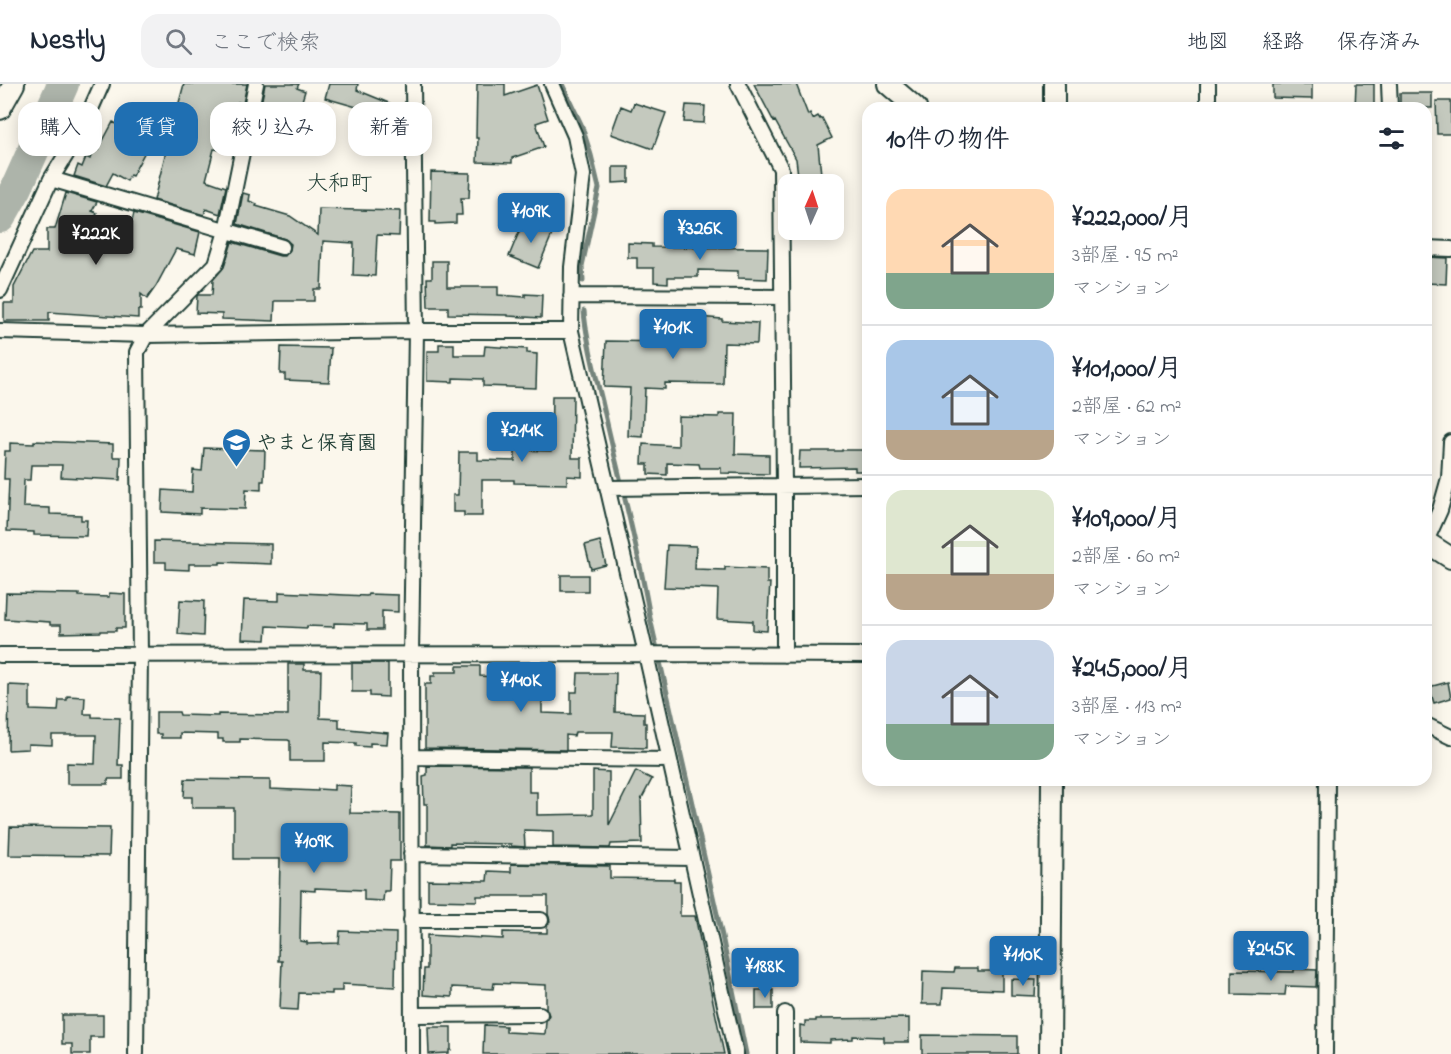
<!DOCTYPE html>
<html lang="ja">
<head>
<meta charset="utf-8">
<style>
	:root { --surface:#fff; --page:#f2f2f3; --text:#1f2937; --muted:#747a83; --line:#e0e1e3; --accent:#1f6fb2 }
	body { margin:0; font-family:"Indie Flower","Klee One",sans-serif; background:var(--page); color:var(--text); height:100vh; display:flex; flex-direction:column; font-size:22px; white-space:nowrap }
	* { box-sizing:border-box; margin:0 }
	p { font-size:20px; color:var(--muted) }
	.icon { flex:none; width:33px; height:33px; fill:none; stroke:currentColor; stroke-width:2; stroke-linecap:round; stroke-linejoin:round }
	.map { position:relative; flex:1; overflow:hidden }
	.panel { position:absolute; left:862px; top:18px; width:570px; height:684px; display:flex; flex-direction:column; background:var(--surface); border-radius:18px; box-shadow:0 3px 15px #0003 }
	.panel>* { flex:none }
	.guide { position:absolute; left:18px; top:18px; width:570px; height:54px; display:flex; gap:12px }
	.needle { width:39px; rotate:3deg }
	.tools { position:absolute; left:778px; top:90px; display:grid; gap:12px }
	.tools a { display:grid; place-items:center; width:66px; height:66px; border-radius:12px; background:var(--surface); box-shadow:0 3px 15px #0003; font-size:30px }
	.price { position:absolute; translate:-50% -51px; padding:0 14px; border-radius:6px; background:var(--accent); color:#fff; font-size:20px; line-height:39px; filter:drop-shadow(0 2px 3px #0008) }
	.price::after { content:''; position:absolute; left:50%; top:36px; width:18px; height:14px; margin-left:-9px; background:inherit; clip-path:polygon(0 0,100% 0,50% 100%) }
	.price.on { background:#222; color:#fff }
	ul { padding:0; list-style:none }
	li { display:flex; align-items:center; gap:18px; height:150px; padding:0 24px }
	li+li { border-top:2px solid var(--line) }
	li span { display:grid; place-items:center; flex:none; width:168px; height:120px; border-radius:18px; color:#555 }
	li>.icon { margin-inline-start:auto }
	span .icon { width:72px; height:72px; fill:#fffc; stroke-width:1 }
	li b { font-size:26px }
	h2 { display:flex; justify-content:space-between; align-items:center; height:72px; padding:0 24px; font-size:26px }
	.tag { padding:0 21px; border-radius:18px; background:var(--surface); box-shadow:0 3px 15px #0003; font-size:21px; line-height:54px }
	.tag.on { background:var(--accent); color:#fff }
	header { display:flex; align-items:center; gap:36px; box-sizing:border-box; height:84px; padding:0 30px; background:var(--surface); border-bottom:2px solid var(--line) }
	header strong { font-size:28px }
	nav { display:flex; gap:33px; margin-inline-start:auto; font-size:21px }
	.search { width:420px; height:54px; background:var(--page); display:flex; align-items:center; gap:15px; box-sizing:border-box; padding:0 21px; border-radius:18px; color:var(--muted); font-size:22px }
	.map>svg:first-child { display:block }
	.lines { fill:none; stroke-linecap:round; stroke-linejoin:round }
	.stream { stroke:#74847b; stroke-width:5 }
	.river { stroke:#adb4aa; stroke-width:32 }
	.building { fill:#c4c9be; stroke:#1f3d34; stroke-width:1.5 }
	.street-casing { stroke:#1f3d34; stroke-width:18 }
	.secondary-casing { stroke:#1f3d34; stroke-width:24 }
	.street { stroke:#fbf7ec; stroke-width:14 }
	.secondary { stroke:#fbf7ec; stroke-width:20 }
	.labels { text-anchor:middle; stroke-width:4.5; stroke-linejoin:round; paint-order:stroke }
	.poi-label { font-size:20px; font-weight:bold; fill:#1f3d34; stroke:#fbf7ec; text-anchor:start }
	.quarter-label { font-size:22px; fill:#1f3d34; stroke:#fbf7ec }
</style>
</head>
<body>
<header>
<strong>Nestly</strong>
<div class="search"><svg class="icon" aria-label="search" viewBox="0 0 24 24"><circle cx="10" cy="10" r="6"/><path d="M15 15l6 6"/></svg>ここで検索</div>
<nav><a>地図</a><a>経路</a><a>保存済み</a></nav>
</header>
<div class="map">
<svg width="1451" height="970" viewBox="0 0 1451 970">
	<rect width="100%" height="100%" fill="#fbf7ec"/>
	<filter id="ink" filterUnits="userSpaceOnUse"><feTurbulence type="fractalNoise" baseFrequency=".0167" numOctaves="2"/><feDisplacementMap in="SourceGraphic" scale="12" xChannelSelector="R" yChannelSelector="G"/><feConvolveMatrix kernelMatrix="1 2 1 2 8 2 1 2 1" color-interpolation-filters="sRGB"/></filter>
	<g filter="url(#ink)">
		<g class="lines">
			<!-- stream -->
			<path class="stream" d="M562,0L581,40L591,71L599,104L582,182L583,197
				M584,227C586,256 595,288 602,317C618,390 638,461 650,534L722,852L746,970"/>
			<!-- river -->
			<path class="river" d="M0,133L17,103L63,0"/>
		</g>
		<!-- building -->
		<path class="building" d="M184,0H247L243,20L238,18L237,22L232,20L221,66L214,65L206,96L226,103L220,130L206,125L204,131L154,116L166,67L168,68L170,58L188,63L196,31L177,26Z
			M265,0H299L297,4L305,7L294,43L304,45L299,62L268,53L274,29L260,25Z
			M329,0H358L357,6L396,22L387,43L357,31L360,24L325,14Z
			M477,0H505V12L537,1L548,35L536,39L544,63L512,74V79L477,78L478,54H476Z
			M754,0H796L808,31L810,29L813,35L818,32L820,35L822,34L832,54L818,61L822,100H799L796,75L775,37L774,38Z
			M1273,0H1312V15L1273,14Z
			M1356,0H1374V24H1355Z
			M1400,9H1432V24H1400Z
			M1436,17H1451V50H1437Z
			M634,19L666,29L653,65L611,50L621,22L631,26Z
			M686,21L705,22L704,39L684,38Z
			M113,38L150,58L132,92L130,91L127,97L113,89L106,102L74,92L78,81L82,83L86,73L90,75L94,64L98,66Z
			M613,83H629V98L613,99Z
			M431,88L470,89L469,114H461L462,131H456V139L435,140V138H430Z
			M66,109L97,118L92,127L97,129L92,144L123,146L125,136L132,137L134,129L200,148L195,170L176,165L156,202L147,215L141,210V226H138V234L49,228V237H4V219H14V203L32,168H47V145H55Z
			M243,109L250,111L249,117L257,120L256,122L290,132L318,151L319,125L400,127L399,152L377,151L375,192L353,191L354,159L323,157L321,205H314V217H275L274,237L222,235V230L196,229L197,212L198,211H212L213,196L224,183L232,158L280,172H285L290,166L291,160L285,155L237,140Z
			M524,136L553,148L538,184L509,172Z
			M628,159L652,160V163L768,164L767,195L738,194V187L698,186V193H668V199L654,198V184H637V174H628Z
			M1426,173L1447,174L1446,200L1426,199Z
			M432,177H447V203H498V211L525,213V210L542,211L541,234L508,232V231L448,230V223H428L427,194H432Z
			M672,231L722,235V237L758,239L757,260L724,259L723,300L665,299V305L645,304L643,353L628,352L630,304L604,303L606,257L670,258Z
			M439,260H454V271H484L485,262L527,265V269L537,270L536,304L483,302V295L453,294V298L427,297V267H439Z
			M281,263L331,264L329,298L285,296V290H280Z
			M552,312H573L572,374H582V393L567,392V400L514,399V396H482V432H464V428H453V411H458L459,368H478V376L515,377V366L551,367Z
			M719,330H736L735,370L769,371V390L721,389V384H700L699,380L667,379V391L648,390V380H642L643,360L678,362V332L719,333Z
			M34,357L113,360V373H121L120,396L61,393L62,381H31L30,396H24L23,423L50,424V430L81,431V436H87L86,452L34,451V448L7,447L9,395H4L5,367H10V359L34,360Z
			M204,364L265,366L264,397H261V406L246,405L245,425L200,424V430L162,428L163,406L192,408L193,386L202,387Z
			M842,366H868V387H855V383L799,384L800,367H842Z
			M154,457L271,460V480L220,478V480H189V486L166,485V478H154Z
			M600,457L606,481L591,485L585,461Z
			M667,461L696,462L695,485L725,486V483L767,485V499H770L767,547L753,546V537L717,535L718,505L664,503Z
			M561,491H588V507H561Z
			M279,508L367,512L368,510L398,511V528L382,527V546H367V540L334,539V543L307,542V544L267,542L266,556L242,555L244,516L279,517Z
			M6,509L79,510V512L109,513V509L125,510V544H116V547H101V548L61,549V541H50V538L5,535Z
			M180,516L204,517L203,552L178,550Z
			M352,579H388V613L370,612V608H352Z
			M288,580H304V586H321L320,634L339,635V644L388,649L387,660L370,659V663L356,662V659L325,658V677H290V657L288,656L240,655V658H223V655H218V650L180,649V654H161V650H156V628H179L180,631L218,632V630L288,631Z
			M457,582H480V592L510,594V588L542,589V629L571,630V608H577L578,589H616L615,628L644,629V639H646V664L612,663L613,648H575L574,652L566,651V666L425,664V600H431V592H435V588H457Z
			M1448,598L1451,614L1434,619L1429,603Z
			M9,601L30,602V626L58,627L59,616H67V612L85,613L84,630H92V633L120,634L118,681H123V695H108V700H67V679L95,680L96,651H52V661L28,660V665L8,666Z
			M427,682L529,683V708H537V731L593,730V687L609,688V741L636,687L652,695L641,716L642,759L611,760L610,764L553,763V747L524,746L525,763L511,762V760L450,759V762L427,761V720H424L423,692L427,691Z
			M185,695L270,696V705L318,707V705L334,706V701L351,702L350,729L400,730V777H390L389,807H384L383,817L364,816V806L315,804V807L301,806L300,857L307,858V860L339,859L340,847L396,849L395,903L342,900V907H332V910L299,909L298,926L280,925L282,877H278L280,775H234V724H192V713H184Z
			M10,743L110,744L109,772L9,771Z
			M511,780L610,782V794L674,795V797H680V832H695L724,970H483L484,941L506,942V948L545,950L546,937L549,931L546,924V901L494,899L493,905L452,903V913L423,911L424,885H427V851L503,855V848L547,849V842L550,837L548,830V812H477V817L428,816V796L487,797L488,787L511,788Z
			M955,884H978V887H1002V906L943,904L942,920H922L923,887L954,888Z
			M1294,885L1317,886L1316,903L1286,902L1285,911L1232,910V887L1294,888Z
			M1011,895L1036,896L1035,912L1011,911Z
			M756,906H773V925H756Z
			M62,931H103V953H90V970H72V960H62Z
			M909,934V958H884V953L853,952V955L830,956V959L800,958V941L805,942V937H816V935Z
			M428,943H451V966H449V969L429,970Z
			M922,951L1017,952V970H922Z"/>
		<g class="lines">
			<defs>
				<path id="street" d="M552,0L575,52L583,91L572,183L571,247L646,570L736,970
					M738,0L781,85L784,402V571
					M1389,0L1390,24
					M1208,24V0
					M51,95L282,163
					M1426,164L1451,165
					M0,206L51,95L82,45L102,0
					M571,212L782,213
					M0,247L146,251L416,247H571
					M608,404L868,401
					M1426,457L1440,426L1449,394L1451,358
					M0,571L646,570L868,571
					M1426,641L1451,653
					M411,673L670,676
					M411,770L692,774
					M411,836H541
					M412,931L540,930
					M136,970L140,571L137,268L146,251L216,180L226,147L256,0
					M412,970L411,571L416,247L413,0
					M785,970V929
					M1325,970L1327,696"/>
				<path id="secondary" d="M888,0L916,24
					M1054,24V0
					M0,25L14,0
					M1426,458L1451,474
					M1050,970L1052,696"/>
			</defs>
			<!-- street casing -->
			<use href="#street" class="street-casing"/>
			<!-- secondary casing -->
			<use href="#secondary" class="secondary-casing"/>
			<!-- street -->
			<use href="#street" class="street"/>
			<!-- secondary -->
			<use href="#secondary" class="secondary"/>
		</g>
	</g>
	<!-- icons -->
	<defs>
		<symbol id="school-pin" viewBox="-11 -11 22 30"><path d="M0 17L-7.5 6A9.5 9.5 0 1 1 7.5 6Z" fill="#1f6fb2" stroke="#fbf7ec"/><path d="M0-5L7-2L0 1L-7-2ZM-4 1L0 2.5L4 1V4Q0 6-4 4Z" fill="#fff"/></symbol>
	</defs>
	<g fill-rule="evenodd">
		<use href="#school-pin" x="220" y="342" width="33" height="45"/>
	</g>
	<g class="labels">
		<!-- poi labels -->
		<g class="poi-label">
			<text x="257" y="365">やまと保育園</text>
		</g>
		<!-- quarter labels -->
		<g class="quarter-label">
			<text x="339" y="106">大和町</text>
		</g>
	</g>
</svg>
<div class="tools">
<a><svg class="needle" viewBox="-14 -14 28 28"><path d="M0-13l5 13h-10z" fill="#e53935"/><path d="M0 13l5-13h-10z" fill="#747a83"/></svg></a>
</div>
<b class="price" style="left:531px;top:160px">¥109K</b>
<b class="price" style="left:700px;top:177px">¥326K</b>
<b class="price on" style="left:96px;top:182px">¥222K</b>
<b class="price" style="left:673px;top:276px">¥101K</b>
<b class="price" style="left:522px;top:379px">¥214K</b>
<b class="price" style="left:521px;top:629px">¥140K</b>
<b class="price" style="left:314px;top:790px">¥109K</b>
<b class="price" style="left:1271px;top:898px">¥245K</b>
<b class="price" style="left:1023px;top:903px">¥110K</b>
<b class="price" style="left:765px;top:915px">¥188K</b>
<div class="guide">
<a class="tag">購入</a>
<a class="tag on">賃貸</a>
<a class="tag">絞り込み</a>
<a class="tag">新着</a>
</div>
<section class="panel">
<h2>10件の物件<svg class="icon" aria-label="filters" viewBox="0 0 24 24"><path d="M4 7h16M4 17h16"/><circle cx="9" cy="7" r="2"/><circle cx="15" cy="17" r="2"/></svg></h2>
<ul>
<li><span style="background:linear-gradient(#ffd9b3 70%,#7fa58c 0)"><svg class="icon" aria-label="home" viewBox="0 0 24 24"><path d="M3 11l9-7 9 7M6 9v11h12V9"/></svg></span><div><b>¥222,000/月</b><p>3部屋 · 95 m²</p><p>マンション</p></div></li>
<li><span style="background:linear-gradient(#a9c7e8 75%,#b9a48a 0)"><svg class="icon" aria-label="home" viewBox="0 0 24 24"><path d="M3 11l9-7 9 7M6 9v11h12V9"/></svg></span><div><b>¥101,000/月</b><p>2部屋 · 62 m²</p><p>マンション</p></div></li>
<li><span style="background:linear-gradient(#dfe7d0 70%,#b9a48a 0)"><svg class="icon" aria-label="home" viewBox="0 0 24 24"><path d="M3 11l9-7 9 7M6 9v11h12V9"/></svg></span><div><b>¥109,000/月</b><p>2部屋 · 60 m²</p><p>マンション</p></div></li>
<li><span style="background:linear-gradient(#c9d6e8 70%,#7fa58c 0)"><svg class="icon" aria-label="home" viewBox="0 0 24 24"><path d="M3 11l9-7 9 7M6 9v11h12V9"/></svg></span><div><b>¥245,000/月</b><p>3部屋 · 113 m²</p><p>マンション</p></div></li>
</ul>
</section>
</div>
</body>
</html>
